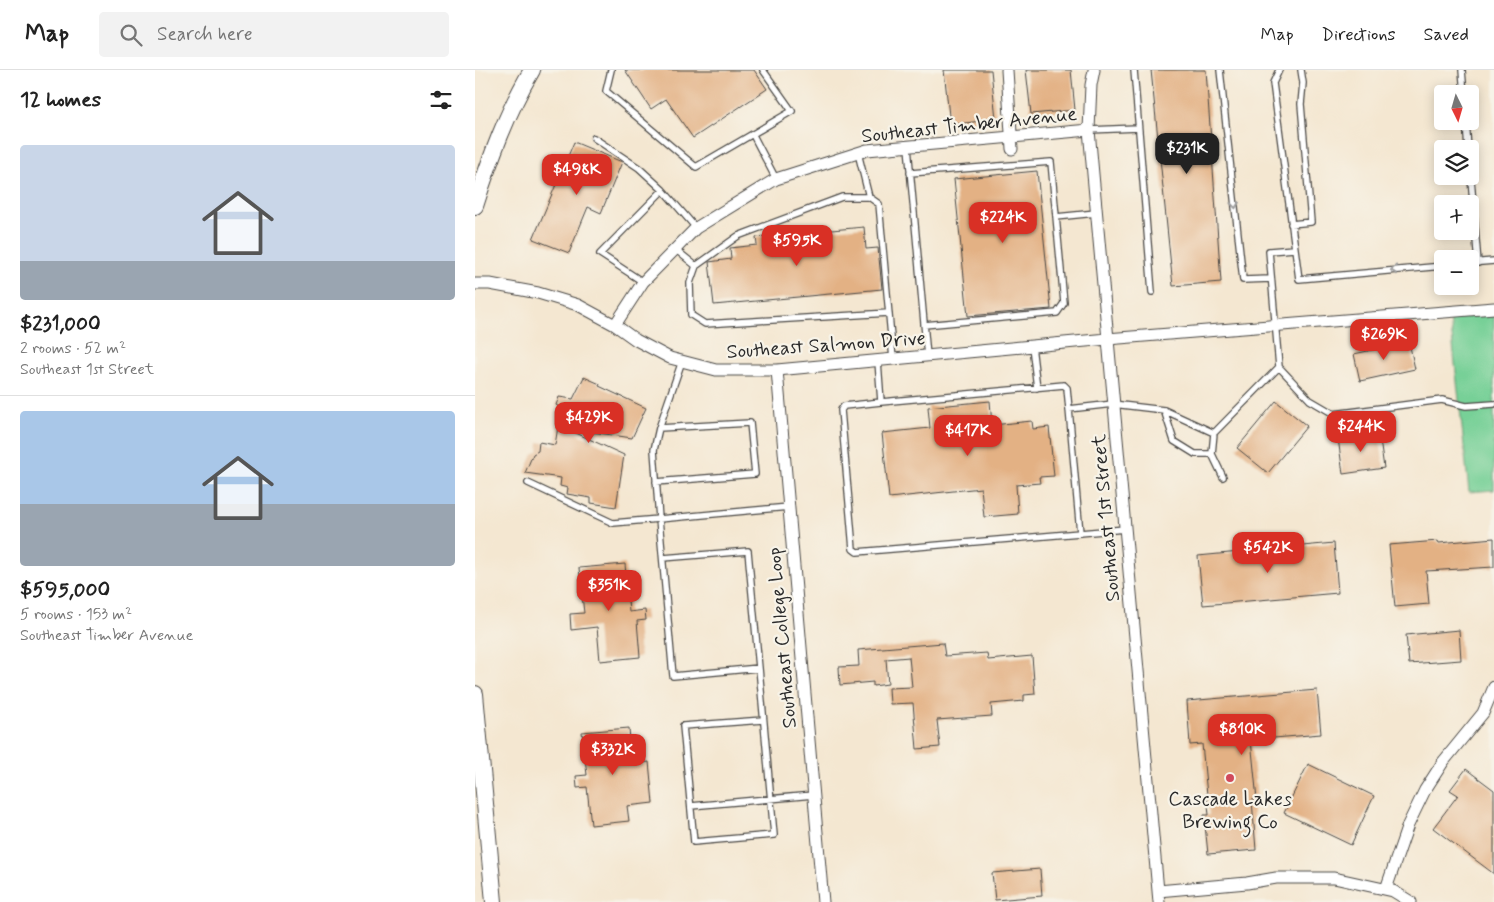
<!DOCTYPE html>
<html lang="en">
<head>
<meta charset="utf-8">
<style>
	:root { --surface:#fff; --page:#f2f2f2; --text:#222; --muted:#767676; --line:#e0e0e0; --accent:#d93025 }
	body { margin:0; font-family:Mynerve,sans-serif; background:var(--page); color:var(--text); height:100vh; display:flex; flex-direction:column; font-size:19px; white-space:nowrap }
	* { box-sizing:border-box; margin:0 }
	p { font-size:16px; color:var(--muted) }
	.icon { flex:none; width:28px; height:28px; fill:none; stroke:currentColor; stroke-width:2; stroke-linecap:round; stroke-linejoin:round }
	.map { position:relative; flex:1; overflow:hidden }
	.side { display:flex; flex-direction:column; background:var(--surface); width:475px }
	.side>* { flex:none }
	.needle { width:32px; rotate:175deg }
	.buttons { position:absolute; left:959px; top:15px; display:grid; gap:10px }
	.buttons a { display:grid; place-items:center; width:45px; height:45px; border-radius:5px; background:var(--surface); box-shadow:0 2px 12px #0003; font-size:25px }
	.price { position:absolute; translate:-50% -42px; padding:0 11px; border-radius:10px; background:var(--accent); color:#fff; font-size:16px; line-height:32px; filter:drop-shadow(0 1px 2px #0008) }
	.price::after { content:''; position:absolute; left:50%; top:30px; width:15px; height:11px; margin-left:-8px; background:inherit; clip-path:polygon(0 0,100% 0,50% 100%) }
	.price.on { background:#222; color:#fff }
	ul { padding:0; list-style:none }
	li { display:grid; align-content:center; gap:10px; height:265px; padding:0 20px }
	li+li { border-top:1px solid var(--line) }
	li span { display:grid; place-items:center; height:155px; border-radius:5px; color:#555 }
	li>.icon { margin-inline-start:auto }
	span .icon { width:90px; height:90px; fill:#fffc; stroke-width:1 }
	li b { font-size:21px }
	h2 { display:flex; justify-content:space-between; align-items:center; height:60px; padding:0 20px; font-size:21px }
	header { display:flex; align-items:center; gap:30px; box-sizing:border-box; height:70px; padding:0 25px; background:var(--surface); border-bottom:1px solid var(--line) }
	header strong { font-size:24px }
	nav { display:flex; gap:28px; margin-inline-start:auto; font-size:18px }
	.search { width:350px; height:45px; background:var(--page); display:flex; align-items:center; gap:12px; box-sizing:border-box; padding:0 18px; border-radius:5px; color:var(--muted); font-size:19px }
	main { display:flex; flex:1; min-height:0 }
	.map>svg:first-child { display:block }
	.green { fill:#77d097; stroke:#517e61 }
	.building { fill:#e3b184 }
	.lines { fill:none; stroke-linecap:round; stroke-linejoin:round }
	.service-casing { stroke:#494744; stroke-width:8 }
	.minor-casing { stroke:#494744; stroke-width:13 }
	.secondary-casing { stroke:#494744; stroke-width:18 }
	.service { stroke:#fff; stroke-width:5.5 }
	.minor { stroke:#fff; stroke-width:11 }
	.secondary { stroke:#fff; stroke-width:16 }
	.oneway { stroke:#a0a0a0 }
	.poi-dot { fill:#d1495b; stroke:#f7f3e8; stroke-width:2 }
	.labels { text-anchor:middle; stroke-width:4.5; stroke-linejoin:round; paint-order:stroke }
	.street-label { font-size:20px; fill:#2b2b2b; stroke:#f7f3e8 }
	.poi-label { font-size:20px; fill:#2b2b2b; stroke:#f7f3e8 }
</style>
</head>
<body>
<header>
<strong>Map</strong>
<div class="search"><svg class="icon" aria-label="search" viewBox="0 0 24 24"><circle cx="10" cy="10" r="6"/><path d="M15 15l6 6"/></svg>Search here</div>
<nav><a>Map</a><a>Directions</a><a>Saved</a></nav>
</header>
<main>
<section class="side">
<h2>12 homes<svg class="icon" aria-label="filters" viewBox="0 0 24 24"><path d="M4 7h16M4 17h16"/><circle cx="9" cy="7" r="2"/><circle cx="15" cy="17" r="2"/></svg></h2>
<ul>
<li><span style="background:linear-gradient(#c9d6e8 75%,#9aa5b1 0)"><svg class="icon" aria-label="home" viewBox="0 0 24 24"><path d="M3 11l9-7 9 7M6 9v11h12V9"/></svg></span><div><b>$231,000</b><p>2 rooms · 52 m²</p><p>Southeast 1st Street</p></div></li>
<li><span style="background:linear-gradient(#a9c7e8 60%,#9aa5b1 0)"><svg class="icon" aria-label="home" viewBox="0 0 24 24"><path d="M3 11l9-7 9 7M6 9v11h12V9"/></svg></span><div><b>$595,000</b><p>5 rooms · 153 m²</p><p>Southeast Timber Avenue</p></div></li>
</ul>
</section>
<div class="map">
<svg width="1019" height="832" viewBox="0 0 1019 832">
	<rect width="100%" height="100%" fill="#f7f3e8"/>
	<filter id="ink" filterUnits="userSpaceOnUse"><feTurbulence type="fractalNoise" baseFrequency=".02" numOctaves="2"/><feDisplacementMap in="SourceGraphic" scale="10" xChannelSelector="R" yChannelSelector="G"/><feConvolveMatrix kernelMatrix="1 2 1 2 8 2 1 2 1" color-interpolation-filters="sRGB"/></filter>
	<filter id="wash" filterUnits="userSpaceOnUse"><feTurbulence type="fractalNoise" baseFrequency=".0096" numOctaves="4" result="noise"/><feDisplacementMap in="SourceGraphic" scale="20" xChannelSelector="R" yChannelSelector="G"/><feGaussianBlur stdDeviation="1.12" result="paint"/><feColorMatrix in="noise" values="0 0 0 0 0 0 0 0 0 0 0 0 0 0 0 0 0 1.4 0 .05"/><feComposite in="paint" operator="in"/></filter>
	<g filter="url(#wash)">
		<rect width="100%" height="100%" fill="#f4e7d1"/>
		<!-- green -->
		<path class="green" d="M1019,245V420L994,422L975,248Z"/>
		<g id="blocks">
			<!-- building -->
			<path class="building" d="M150,0H279L292,19L218,68L191,29L176,39Z
				M469,0H516L521,49L475,55Z
				M551,0H596L600,40L556,44Z
				M676,0H731L746,212L698,216Z
				M99,72L147,92L126,143L113,137L94,183L58,169Z
				M562,101L576,239L493,246L479,109Z
				M389,157L391,179L403,178L407,219L239,235L234,192L256,189L255,178L282,175L281,167Z
				M934,272L940,299L885,311L879,284Z
				M109,307L125,314L124,316L171,338L157,368L90,358L149,385L141,437L116,433V428L92,424L93,418L85,416L86,408L50,403L58,384L63,381L64,372L80,375L86,338L81,335L84,327L98,329Z
				M515,331L517,355L557,351L558,359L574,357L579,406L564,407L565,413L541,415L543,444L509,447L506,418L414,428L407,363L455,358L453,337Z
				M801,331L832,356L793,403L762,378Z
				M904,363L909,398L868,404L863,368Z
				M1019,468V497L951,501L954,534L920,537L914,475L963,471L964,473Z
				M859,473L863,523L728,535L723,486Z
				M150,494L154,542L170,540L171,550L162,551L165,587L125,591L122,557L96,560L95,544L109,543L104,498Z
				M984,560L986,590L934,594L931,565Z
				M468,573L470,586L512,583L513,590L557,586L560,624L549,625V631L516,634L517,646L462,650L465,677L442,679L438,633L415,634L414,618L437,617L434,587L411,589L413,614L398,616V612L365,615L364,597L384,596L383,580Z
				M842,620L846,664L776,670L782,730H777L781,780L733,784L729,745H734L727,674L715,675L712,631Z
				M154,658L157,694L174,692L178,733L152,736L154,751L116,755L112,717L102,718L101,706L112,705L107,662Z
				M833,694L899,726L876,775L809,743Z
				M991,699L1019,720V804L958,758L983,725L975,720Z
				M565,799L567,826L520,830L517,803Z"/>
		</g>
	</g>
	<g filter="url(#ink)">
		<use href="#blocks" fill-opacity="0" stroke="#494744" stroke-width="1"/>
		<g class="lines">
			<defs>
				<path id="service" d="M136,0L131,21L221,97L317,41L288,0
					M659,0L677,222
					M745,0L768,210L796,209
					M804,0L798,13L824,209L968,196
					M987,0L989,24
					M991,51L993,79
					M614,60L663,58
					M278,65L301,109
					M119,68L164,98L188,120L221,158
					M433,77L452,286
					M383,83L394,127L404,134L418,289
					M995,97L1003,193
					M435,103L576,92L589,233L582,243L449,255
					M581,147L621,143
					M816,154L836,152L826,34L828,13L826,0
					M200,179L221,196L215,213L216,245L230,254L414,243
					M819,179L794,181L804,297L835,330L859,344L967,330L991,336L1019,334
					M995,193L1019,191
					M221,196L263,166L367,127H394
					M168,212L125,184L188,120
					M557,276L562,318
					M207,291L184,358L179,380L184,449L314,437
					M403,291L406,332L589,315L592,318L594,339L638,334L689,340L739,363L804,297
					M406,332L369,336L366,340L378,479L382,482L605,463
					M594,339L605,463L650,459
					M689,340L699,371L720,384H737
					M739,363L737,384L748,407
					M181,412L280,404L275,353L184,358
					M53,413L138,453L184,449L198,606L284,598L299,765L219,772L208,656L288,650
					M188,488L273,481L284,598
					M216,736L338,725"/>
				<path id="minor" d="M532,0L537,79
					M619,0L616,15L614,60L684,832
					M0,214H15L63,223L103,235L140,255L161,270L195,288L241,300H302L632,269L1019,238
					M140,255L168,212L221,158L301,109L392,80L614,60
					M302,300L348,832
					M911,819L933,755L950,720L968,692L1008,643L1019,617
					M683,821L772,813L801,808H859L918,821L936,832"/>
				<path id="secondary" d="M0,136C15,89 32,42 57,0
					M0,624L19,832"/>
			</defs>
			<!-- service casing -->
			<use href="#service" class="service-casing"/>
			<!-- minor casing -->
			<use href="#minor" class="minor-casing"/>
			<!-- secondary casing -->
			<use href="#secondary" class="secondary-casing"/>
			<!-- service -->
			<use href="#service" class="service"/>
			<!-- minor -->
			<use href="#minor" class="minor"/>
			<!-- secondary -->
			<use href="#secondary" class="secondary"/>
		</g>
		<!-- one-way arrows -->
		<defs><path id="oneway-chevron" d="M-2-3.5L2.5 0L-2 3.5" fill="none" stroke-width="1.6" stroke-linecap="round" stroke-linejoin="round" transform="scale(1.25)"/></defs>
		<g class="oneway">
			<use href="#oneway-chevron" transform="translate(760 135) rotate(84)"/>
			<use href="#oneway-chevron" transform="translate(919 200) rotate(175)"/>
		</g>
	</g>
	<!-- markers -->
	<circle class="poi-dot" cx="755" cy="708" r="5"/>
	<g class="labels">
		<!-- street labels -->
		<g class="street-label">
			<text transform="translate(494 54) rotate(-6)" y="7">Southeast Timber Avenue</text>
			<text transform="translate(351 274) rotate(-4)" y="7">Southeast Salmon Drive</text>
			<text transform="translate(630 448) rotate(-95)" y="7">Southeast 1st Street</text>
			<text transform="translate(306 568) rotate(-95)" y="7">Southeast College Loop</text>
		</g>
		<!-- poi labels -->
		<g class="poi-label">
			<text x="755" y="735">Cascade Lakes<tspan x="755" dy="23">Brewing Co</tspan></text>
		</g>
	</g>
</svg>
<div class="buttons">
<a><svg class="needle" viewBox="-14 -14 28 28"><path d="M0-13l5 13h-10z" fill="#e53935"/><path d="M0 13l5-13h-10z" fill="#767676"/></svg></a>
<a><svg class="icon" aria-label="layers" viewBox="0 0 24 24"><path d="M12 4l9 5-9 5-9-5zM3 14l9 5 9-5"/></svg></a>
<a>+</a>
<a>−</a>
</div>
<b class="price on" style="left:712px;top:105px">$231K</b>
<b class="price" style="left:102px;top:126px">$498K</b>
<b class="price" style="left:528px;top:174px">$224K</b>
<b class="price" style="left:322px;top:197px">$595K</b>
<b class="price" style="left:909px;top:291px">$269K</b>
<b class="price" style="left:114px;top:374px">$429K</b>
<b class="price" style="left:886px;top:383px">$244K</b>
<b class="price" style="left:493px;top:387px">$417K</b>
<b class="price" style="left:793px;top:504px">$542K</b>
<b class="price" style="left:134px;top:542px">$351K</b>
<b class="price" style="left:767px;top:686px">$810K</b>
<b class="price" style="left:138px;top:706px">$332K</b>
</div>
</main>
</body>
</html>
